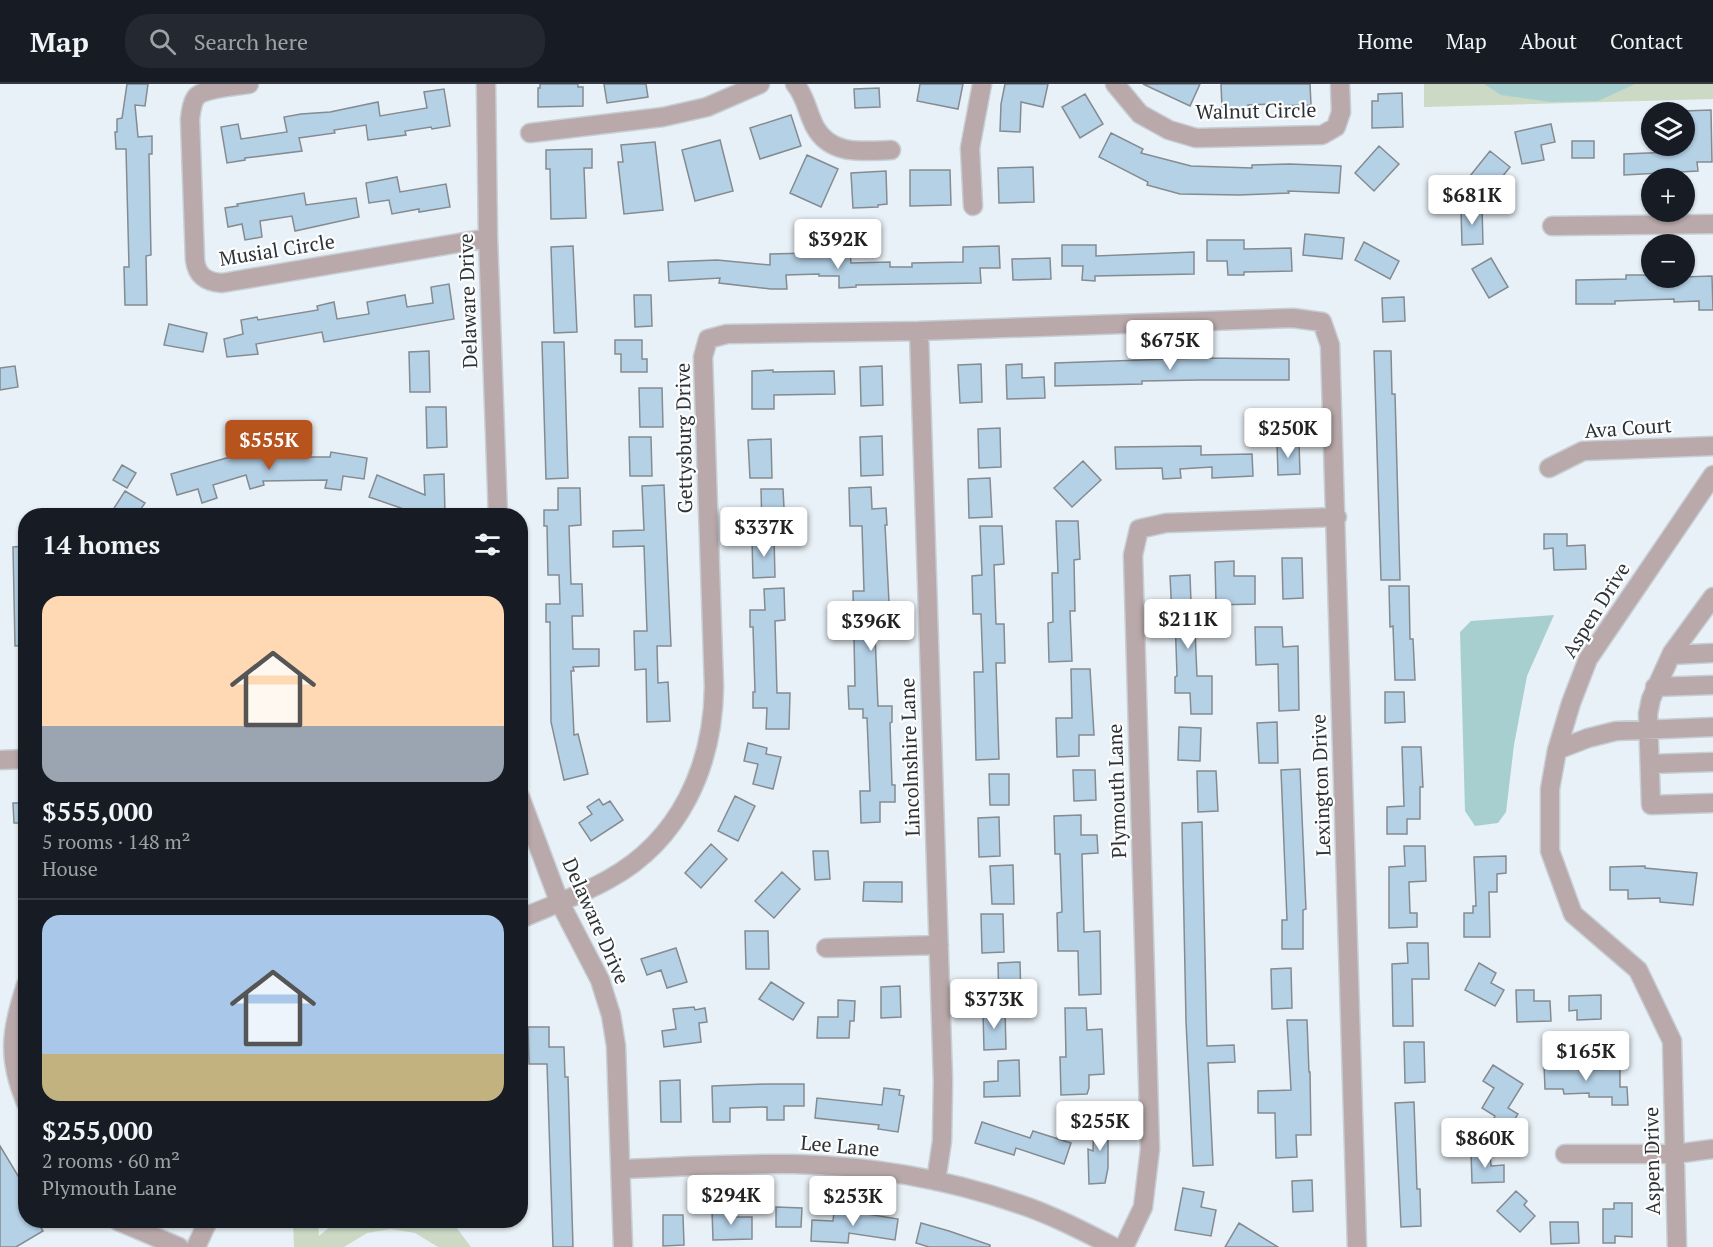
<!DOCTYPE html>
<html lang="en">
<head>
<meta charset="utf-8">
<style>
	:root { --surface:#171b24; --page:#242831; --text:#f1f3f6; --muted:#9ea1a6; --line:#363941; --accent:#b7541e }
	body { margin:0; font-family:"PT Serif",serif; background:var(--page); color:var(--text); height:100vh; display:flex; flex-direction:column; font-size:22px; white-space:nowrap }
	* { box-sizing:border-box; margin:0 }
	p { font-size:20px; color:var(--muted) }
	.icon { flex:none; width:33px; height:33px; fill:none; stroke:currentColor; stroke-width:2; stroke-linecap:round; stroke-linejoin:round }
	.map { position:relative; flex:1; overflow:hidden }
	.sheet { position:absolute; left:18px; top:424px; width:510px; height:720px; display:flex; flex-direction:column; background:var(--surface); border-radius:24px; box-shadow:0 2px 4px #0004 }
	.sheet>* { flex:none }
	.controls { position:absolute; left:1641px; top:18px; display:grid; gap:12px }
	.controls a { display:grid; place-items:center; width:54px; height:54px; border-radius:50%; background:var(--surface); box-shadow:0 2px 4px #0004; font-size:30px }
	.price { position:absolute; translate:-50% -51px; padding:0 14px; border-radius:6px; background:#fff; color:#222; font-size:20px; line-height:39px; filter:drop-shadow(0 2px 3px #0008) }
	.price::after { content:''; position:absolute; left:50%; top:36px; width:18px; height:14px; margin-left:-9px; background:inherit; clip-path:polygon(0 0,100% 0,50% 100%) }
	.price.active { background:var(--accent); color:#fff }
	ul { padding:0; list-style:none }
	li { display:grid; align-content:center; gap:12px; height:318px; padding:0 24px }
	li+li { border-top:2px solid var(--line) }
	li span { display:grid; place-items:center; height:186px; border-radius:18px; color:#555 }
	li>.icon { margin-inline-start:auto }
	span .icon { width:108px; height:108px; fill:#fffc; stroke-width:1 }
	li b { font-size:26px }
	h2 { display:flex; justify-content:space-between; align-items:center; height:72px; padding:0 24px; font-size:26px }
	header { display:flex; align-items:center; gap:36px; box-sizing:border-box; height:84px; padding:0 30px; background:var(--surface); border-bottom:2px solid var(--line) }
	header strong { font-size:28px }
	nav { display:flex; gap:33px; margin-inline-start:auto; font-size:21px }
	.search { width:420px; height:54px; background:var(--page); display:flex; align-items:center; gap:15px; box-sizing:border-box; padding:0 21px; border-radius:24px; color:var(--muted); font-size:22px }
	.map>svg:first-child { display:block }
	.green { fill:#cbd9c5 }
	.water { fill:#a8cfd0 }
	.building { fill:#b5d1e6; stroke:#848b91; stroke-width:1.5 }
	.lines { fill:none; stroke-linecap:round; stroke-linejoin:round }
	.minor-casing { stroke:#c7ced4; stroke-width:21 }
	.minor { stroke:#b9a9aa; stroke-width:18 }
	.labels { text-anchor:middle; stroke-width:4.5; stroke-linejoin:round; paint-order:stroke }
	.street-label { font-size:20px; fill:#2e3133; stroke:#fbfdfe }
</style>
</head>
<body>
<header>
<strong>Map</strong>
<div class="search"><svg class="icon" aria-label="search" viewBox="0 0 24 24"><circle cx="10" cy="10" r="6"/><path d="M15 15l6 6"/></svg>Search here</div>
<nav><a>Home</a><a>Map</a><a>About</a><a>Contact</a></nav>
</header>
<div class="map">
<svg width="1713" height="1163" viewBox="0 0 1713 1163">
	<rect width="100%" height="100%" fill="#e8f1f7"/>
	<!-- green -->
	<path class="green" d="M1424,0H1713V15L1424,23Z
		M293,1137H318L319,1152L337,1137H447L456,1143L471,1163H438L415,1149L391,1145L367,1149L344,1163H294Z"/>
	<!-- water -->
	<path class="water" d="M1484,0H1635L1598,17L1551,18L1501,11Z
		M1554,531L1527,592L1514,661L1506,728L1498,739L1475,742L1465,727L1460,548L1471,537Z"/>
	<!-- building -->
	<path class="building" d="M127,0H148L145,22L135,21L138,53L152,52V70H149L151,171L146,172L147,221H125L124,183H129L126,65H116L115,48H117V35L122,34Z
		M540,0H578V3H583V22L538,23V4H540Z
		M604,0H646L648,13L607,19Z
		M920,0H963L958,25L917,17Z
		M1005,0H1048L1043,23L1021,18L1020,48L1000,47L1001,20Z
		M1143,0H1200L1190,22Z
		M1221,0H1310L1311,21L1275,22V20L1248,21V24H1222Z
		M879,4L880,23L855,24L854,5Z
		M444,5L450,42L432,45L431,43L405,47L406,51L368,56L366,41L334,46L335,49L299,54L302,67L245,74V76L227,79L221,43L238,40L241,55L287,48L284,33L301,30L330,28L378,18L380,32L427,24L424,8Z
		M1402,9L1403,43L1372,44V17H1378V10Z
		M1085,10L1103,40L1080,54L1062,23Z
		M1711,26L1712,78H1697L1698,87L1624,91V70L1673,68V62H1684V27Z
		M791,31L801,62L760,75L750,44Z
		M1551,40L1555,58L1541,61L1544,76L1522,80L1515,48Z
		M1111,49L1143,65L1141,69L1191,82L1252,84V81L1290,80L1341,82L1339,109L1288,107L1289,109L1239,111L1180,110L1147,101L1148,98L1099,73Z
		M720,56L733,107L695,117L682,66Z
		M1572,57H1594V74H1572Z
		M655,58L663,126L624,130L618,78H623L621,61Z
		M1379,62L1399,80L1374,107L1355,89Z
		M592,65V84H584L586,134L551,135L550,85H546V66Z
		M1490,67L1510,83L1486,113L1466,97Z
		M807,71L838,85L821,123L790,109Z
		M1033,83L1034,118L999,119L998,84Z
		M910,86H950L951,121L910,122Z
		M886,87L887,120L878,121V123L853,124L851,89Z
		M397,93L400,108L446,100L450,123L419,128V125L392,130L389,116L369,119L366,99Z
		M304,109L306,121L356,114L359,133L295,147L292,132L260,137L262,153L245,156L242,140L228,143L225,124L238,122L237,120Z
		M1482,124L1483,160L1462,161L1461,125Z
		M1305,150L1344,154L1342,175L1303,171Z
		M1207,156H1244V165L1291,164L1292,187L1244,188V191H1228L1227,177H1207Z
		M1364,158L1399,177L1390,195L1355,176Z
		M1062,161H1096V172L1194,168V190L1095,192V197L1082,196L1083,182H1062Z
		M573,162L577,248L554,249L551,163Z
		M999,162L1000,184H980L981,199L856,201V203L839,204V192H819V190L786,191L787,205H771L719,199L720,194L669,197L668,178L717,176L770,181V170L850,168L851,179L890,178V183H912V179L963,178V163Z
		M1050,174L1051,195L1013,196L1012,175Z
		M1491,174L1508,203L1489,214L1472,185Z
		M1626,191H1652V194L1712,192L1713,226H1699V217L1674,218V215L1615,217V220H1576V196L1626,195Z
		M449,200L454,235L324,258L322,248L256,260L258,270L227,273L224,255L243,250L241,236L257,233L258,236L318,226L317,222L334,218L337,235L369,230L367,218L405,211L407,223L433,219L431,203Z
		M634,211H651L652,242L635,243Z
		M1404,213L1405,237L1383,238L1382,214Z
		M169,240L207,249L203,268L164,261Z
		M615,256H642V275H647V288H621V270H615Z
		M542,258H564L568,394L546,395Z
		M429,267L430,308H410L409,268Z
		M1374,267H1391L1392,310H1395L1400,496H1381Z
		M1200,274L1289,275V296H1200L1142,297V300L1055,302V279Z
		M981,280L982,318L960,319L958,281Z
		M1022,280V294L1044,293L1045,314L1007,315L1006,281Z
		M15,282L18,303L0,306V284Z
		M882,282L883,321L861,322L860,283Z
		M773,286V288L834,287L835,310L774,311V325H752V287Z
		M639,304H662L663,343H640Z
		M426,323H446L447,363L427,364Z
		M1000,344L1001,383L979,384L978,345Z
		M882,352L883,391L861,392L860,353Z
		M629,353H651L652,392H630Z
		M771,355L772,394H750L748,356Z
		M1277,359H1299L1300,390L1278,391Z
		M1201,362V371L1252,370L1253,392L1212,394V383L1180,385L1181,394L1163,395L1162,384L1116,385L1115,363Z
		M280,365H300V373H330L331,368L367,374L364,395L343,392L341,406L325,404L327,396L263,397L264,401L250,405L246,391L213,401L217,414L202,419L198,405L177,411L171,390L254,366L256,374L280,373Z
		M1083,377L1101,396L1072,423L1054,404Z
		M122,381L136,389L127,404L113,396Z
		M444,390L445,430L421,431L369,413L377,391L425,411L424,391Z
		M990,394L992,433L969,434L968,395Z
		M664,401L671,562H657L658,599L668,598L670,637L647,638L646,585L635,586L634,547H647L644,462L613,463V447L644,446L642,402Z
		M871,403L872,425L886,424L887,441H885L889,518H874L875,551L878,622H892V638L890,639L892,701H895V718H880V738L861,739L860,707H870L867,634H863V625H849L848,602H855L853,507H864L862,442H850L849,404Z
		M558,404H580L581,441L569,442L571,500H582L583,532H572L573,565H599V582L573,583L574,587H571L574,651L578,650L588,690L564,696L551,638L550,538H546V520H560L559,491H548L547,442H544V426H558Z
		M761,405H783L785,443L762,444Z
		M125,407L145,419L136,432H109Z
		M1056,437H1078L1080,475L1074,476L1075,527H1070L1072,577L1049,578L1048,539L1053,538L1052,489H1058Z
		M980,442H1002L1004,480L994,481L996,540H1004L1005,579H996L999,675L976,676L974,588H983L981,530H973L972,492L982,491Z
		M1544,450H1567V462L1585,461L1586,485L1554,486L1553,464L1544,465Z
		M774,454L775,493L753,494L752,455Z
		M26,462V561L15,562L13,463Z
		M1282,474H1302L1303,514L1283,515Z
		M1234,477V492H1255V520L1216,521L1215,478Z
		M1190,491L1192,546H1195L1197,592H1212V630H1191L1190,609H1175V593L1177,592L1175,532H1172L1170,492Z
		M1389,502H1409L1410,555H1413L1415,596H1395L1393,542L1390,543Z
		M784,504L785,536L775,537L777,609H790L789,645H766L767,624H753V608H755L753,543H750V526H765L764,505Z
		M1255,543H1282L1283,563L1298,562L1299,626L1279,627L1278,580L1256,581Z
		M1071,585H1090L1094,651H1079V672L1057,673L1056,634H1072Z
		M1385,608H1404L1405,638L1385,639Z
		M1277,638L1278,679H1259L1257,639Z
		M1179,643L1201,644L1200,677L1178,676Z
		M748,659L767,664L766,670L781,673L773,705L753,700L758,680L744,677Z
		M1402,663H1421L1423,703H1420V735H1407V750H1387V723L1404,722Z
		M1300,685L1306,825L1303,826V865H1282V836H1287L1281,686Z
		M1073,686H1095L1096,716L1074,717Z
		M1197,687H1216L1218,727L1198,728Z
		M989,690H1009V721H990Z
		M735,712L755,722L738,757L718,747Z
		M599,715L603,721L610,717L623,736L591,757L579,739L592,730L587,723Z
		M13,719H26V739H14Z
		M1081,731V751H1097L1098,769L1082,770L1084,848L1100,847L1101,910L1079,911L1078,867H1058L1057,829L1062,828L1060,770H1055L1054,732Z
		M999,733L1000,772L979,773L978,734Z
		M1202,738L1207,962L1234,961L1235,978L1208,979L1213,1081L1193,1082L1186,937L1182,739Z
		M711,760L727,775L701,804L685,789Z
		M1404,762H1425L1426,797L1409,798L1410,829H1417V843L1389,844V783L1405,782Z
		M813,767H828L830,795L815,796Z
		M1506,772V789L1497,790V808H1489L1490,853H1464V829H1473V822H1476L1474,773Z
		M1013,781L1014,820H992L990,782Z
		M1645,782V784L1697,789L1693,821L1660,818V814L1628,815V806H1610V783Z
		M782,788L800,805L774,834L755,817Z
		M864,798H902V818L863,817Z
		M981,830H1003L1004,868L982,869Z
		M745,847H768L769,885H746Z
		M1407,859H1428L1429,895H1412L1413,942H1393L1392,880L1408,879Z
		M676,864L687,898L667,904L661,886L647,891L641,875Z
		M1020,878L1021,917L999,918L998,879Z
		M1479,879L1496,889L1491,899L1504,906L1495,922L1465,906Z
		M1291,884L1292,924L1272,925L1271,885Z
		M771,898L804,919L793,936L759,915Z
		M900,902L901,933L881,934V903Z
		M1516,906H1534V917H1550L1551,937L1517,938Z
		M1601,911V935L1577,936V926L1569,927V912Z
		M838,916L855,917L854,937H850L849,954H817L818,933H838Z
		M694,923L695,926L705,924L707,938L699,939L701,958L664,963L662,947L676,945L673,925Z
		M1065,924H1086L1087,946L1102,945L1104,990L1089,991V1004L1087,1010L1061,1011L1060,973H1066Z
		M1005,926L1006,965L984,966L983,927Z
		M1287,936H1307L1309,988H1310L1311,1051H1296L1297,1073L1276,1074L1275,1029H1258V1007L1291,1006Z
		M528,943H549V963H564L565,993H568L573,1163H553L547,980H529Z
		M1404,958H1424L1425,998L1405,999Z
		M1019,976L1020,1012L984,1013V998L998,997V977Z
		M1578,979L1579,986L1620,985V1003H1627L1628,1021H1612V1013H1589V1009L1564,1010L1563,1005H1545L1544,980Z
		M1493,981L1523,1000L1508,1024L1518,1030L1507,1047L1492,1038L1495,1032L1482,1024L1494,1004L1483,997Z
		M680,996L681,1038H661L660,997Z
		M767,1000H804V1022H784V1036H767V1023L730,1024V1038H713L712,1002Z
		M884,1004L900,1006L899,1011L904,1012L898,1048L878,1045L879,1041L815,1034L817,1014L882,1021Z
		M1414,1018L1417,1105H1420L1421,1142L1401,1143L1395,1019Z
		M1094,1036H1112V1054H1108V1084L1105,1099L1089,1100L1088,1065L1093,1067Z
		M982,1038L1030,1054L1033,1047L1071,1059L1064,1080L1016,1064L1014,1071L975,1059Z
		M0,1062L26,1105V1137H37L43,1147L16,1163H0Z
		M1471,1067H1490L1491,1082L1504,1081V1098L1472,1099Z
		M1312,1096L1313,1127L1293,1128L1292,1097Z
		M1183,1104L1204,1108L1201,1123L1216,1126L1211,1152L1175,1146Z
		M1516,1107L1527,1117L1524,1121L1535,1132L1520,1148L1497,1127Z
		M1614,1119H1632V1153L1615,1152V1159H1603V1125H1614Z
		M776,1123L802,1124L801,1143H776Z
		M712,1126H730L731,1133H752V1155L713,1156Z
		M834,1128L861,1129L898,1135L895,1156L849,1149L848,1159L811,1157L812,1136L833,1137Z
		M663,1131H683L684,1161L663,1162Z
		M1550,1138H1578L1579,1159L1551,1160Z
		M921,1139L949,1147L990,1161V1163H929L916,1159Z
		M1239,1139L1278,1163H1225Z"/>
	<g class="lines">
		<defs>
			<path id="minor" d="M249,0C237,2 206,4 197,12C192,17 191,28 190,35L195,176C197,192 206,198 222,199L488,154
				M486,0L488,154L498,432
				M795,0C806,13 807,28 815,43C831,72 863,67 891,66
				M1115,0L1140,30L1169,46L1196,54L1322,51L1336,43L1341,28L1340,0
				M530,49L663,33L707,23L760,0
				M973,122L970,64L982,0
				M1552,142L1713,140
				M919,247L943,997L942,1057L936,1097
				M1549,384L1583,367L1713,362
				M1713,513L1672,569L1651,615L1648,630L1651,721L1713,719
				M1671,571L1713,569
				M1655,603L1713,601
				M1557,666L1588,654L1616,647L1713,643
				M0,676L26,675
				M1650,680L1713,678
				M520,713L559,817L600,896L611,931L616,962L623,1163
				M520,835C550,822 581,811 609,795C680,756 713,682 714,603L703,273L708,255L727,250L919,247L1293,234L1322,238L1330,261L1357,1163
				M826,864L939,861
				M26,901C11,946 7,974 26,1019
				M1565,1070H1675L1713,1065
				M621,1085C679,1083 737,1079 794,1080C870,1082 947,1095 1019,1120C1052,1131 1083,1147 1114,1163
				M118,1137L179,1163
				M196,1163L208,1137
				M1124,1163L1143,1123L1150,1065L1133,471L1139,445L1166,439L1337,433
				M1677,1163L1672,957L1638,886L1573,830L1550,767V705L1557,666L1571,619L1588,575L1713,391"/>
		</defs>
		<!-- minor casing -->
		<use href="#minor" class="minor-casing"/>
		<!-- minor -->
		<use href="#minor" class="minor"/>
	</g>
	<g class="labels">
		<!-- street labels -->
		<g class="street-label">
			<text transform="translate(1256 27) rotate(-1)" y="7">Walnut Circle</text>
			<text transform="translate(277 166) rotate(-9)" y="7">Musial Circle</text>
			<text transform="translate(468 217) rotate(-92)" y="7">Delaware Drive</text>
			<text transform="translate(1628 344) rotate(-4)" y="7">Ava Court</text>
			<text transform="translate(684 354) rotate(-91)" y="7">Gettysburg Drive</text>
			<text transform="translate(1596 526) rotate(-58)" y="7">Aspen Drive</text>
			<text transform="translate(910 673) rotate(-92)" y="7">Lincolnshire Lane</text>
			<text transform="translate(1321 701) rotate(-92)" y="7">Lexington Drive</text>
			<text transform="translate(1117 707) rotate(-92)" y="7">Plymouth Lane</text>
			<text transform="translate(596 837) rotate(66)" y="7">Delaware Drive</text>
			<text transform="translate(840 1062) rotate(5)" y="7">Lee Lane</text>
			<text transform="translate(1652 1077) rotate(-91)" y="7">Aspen Drive</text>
		</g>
	</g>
</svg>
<div class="controls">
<a><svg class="icon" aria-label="layers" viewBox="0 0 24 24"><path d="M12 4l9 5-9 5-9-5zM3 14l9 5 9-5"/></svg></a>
<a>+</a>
<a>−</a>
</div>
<b class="price" style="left:1472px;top:142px">$681K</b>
<b class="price" style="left:838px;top:186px">$392K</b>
<b class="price" style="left:1170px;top:287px">$675K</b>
<b class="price" style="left:1288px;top:375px">$250K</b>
<b class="price active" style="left:269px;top:387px">$555K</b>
<b class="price" style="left:764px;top:474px">$337K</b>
<b class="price" style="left:1188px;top:566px">$211K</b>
<b class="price" style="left:871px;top:568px">$396K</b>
<b class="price" style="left:994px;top:946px">$373K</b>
<b class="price" style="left:1586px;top:998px">$165K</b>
<b class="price" style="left:1100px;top:1068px">$255K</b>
<b class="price" style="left:1485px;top:1085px">$860K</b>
<b class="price" style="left:731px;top:1142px">$294K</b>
<b class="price" style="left:853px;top:1143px">$253K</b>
<section class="sheet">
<h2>14 homes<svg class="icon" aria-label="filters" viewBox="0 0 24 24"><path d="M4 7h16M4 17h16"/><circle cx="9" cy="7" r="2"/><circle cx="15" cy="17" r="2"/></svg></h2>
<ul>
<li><span style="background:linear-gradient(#ffd9b3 70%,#9aa5b1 0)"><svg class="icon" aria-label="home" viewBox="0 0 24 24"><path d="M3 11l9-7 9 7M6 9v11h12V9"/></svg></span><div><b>$555,000</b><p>5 rooms · 148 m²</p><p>House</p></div></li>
<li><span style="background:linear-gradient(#a9c7e8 75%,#c2b280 0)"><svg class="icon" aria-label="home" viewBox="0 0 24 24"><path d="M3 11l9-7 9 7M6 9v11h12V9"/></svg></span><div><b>$255,000</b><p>2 rooms · 60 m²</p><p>Plymouth Lane</p></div></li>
</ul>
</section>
</div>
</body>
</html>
